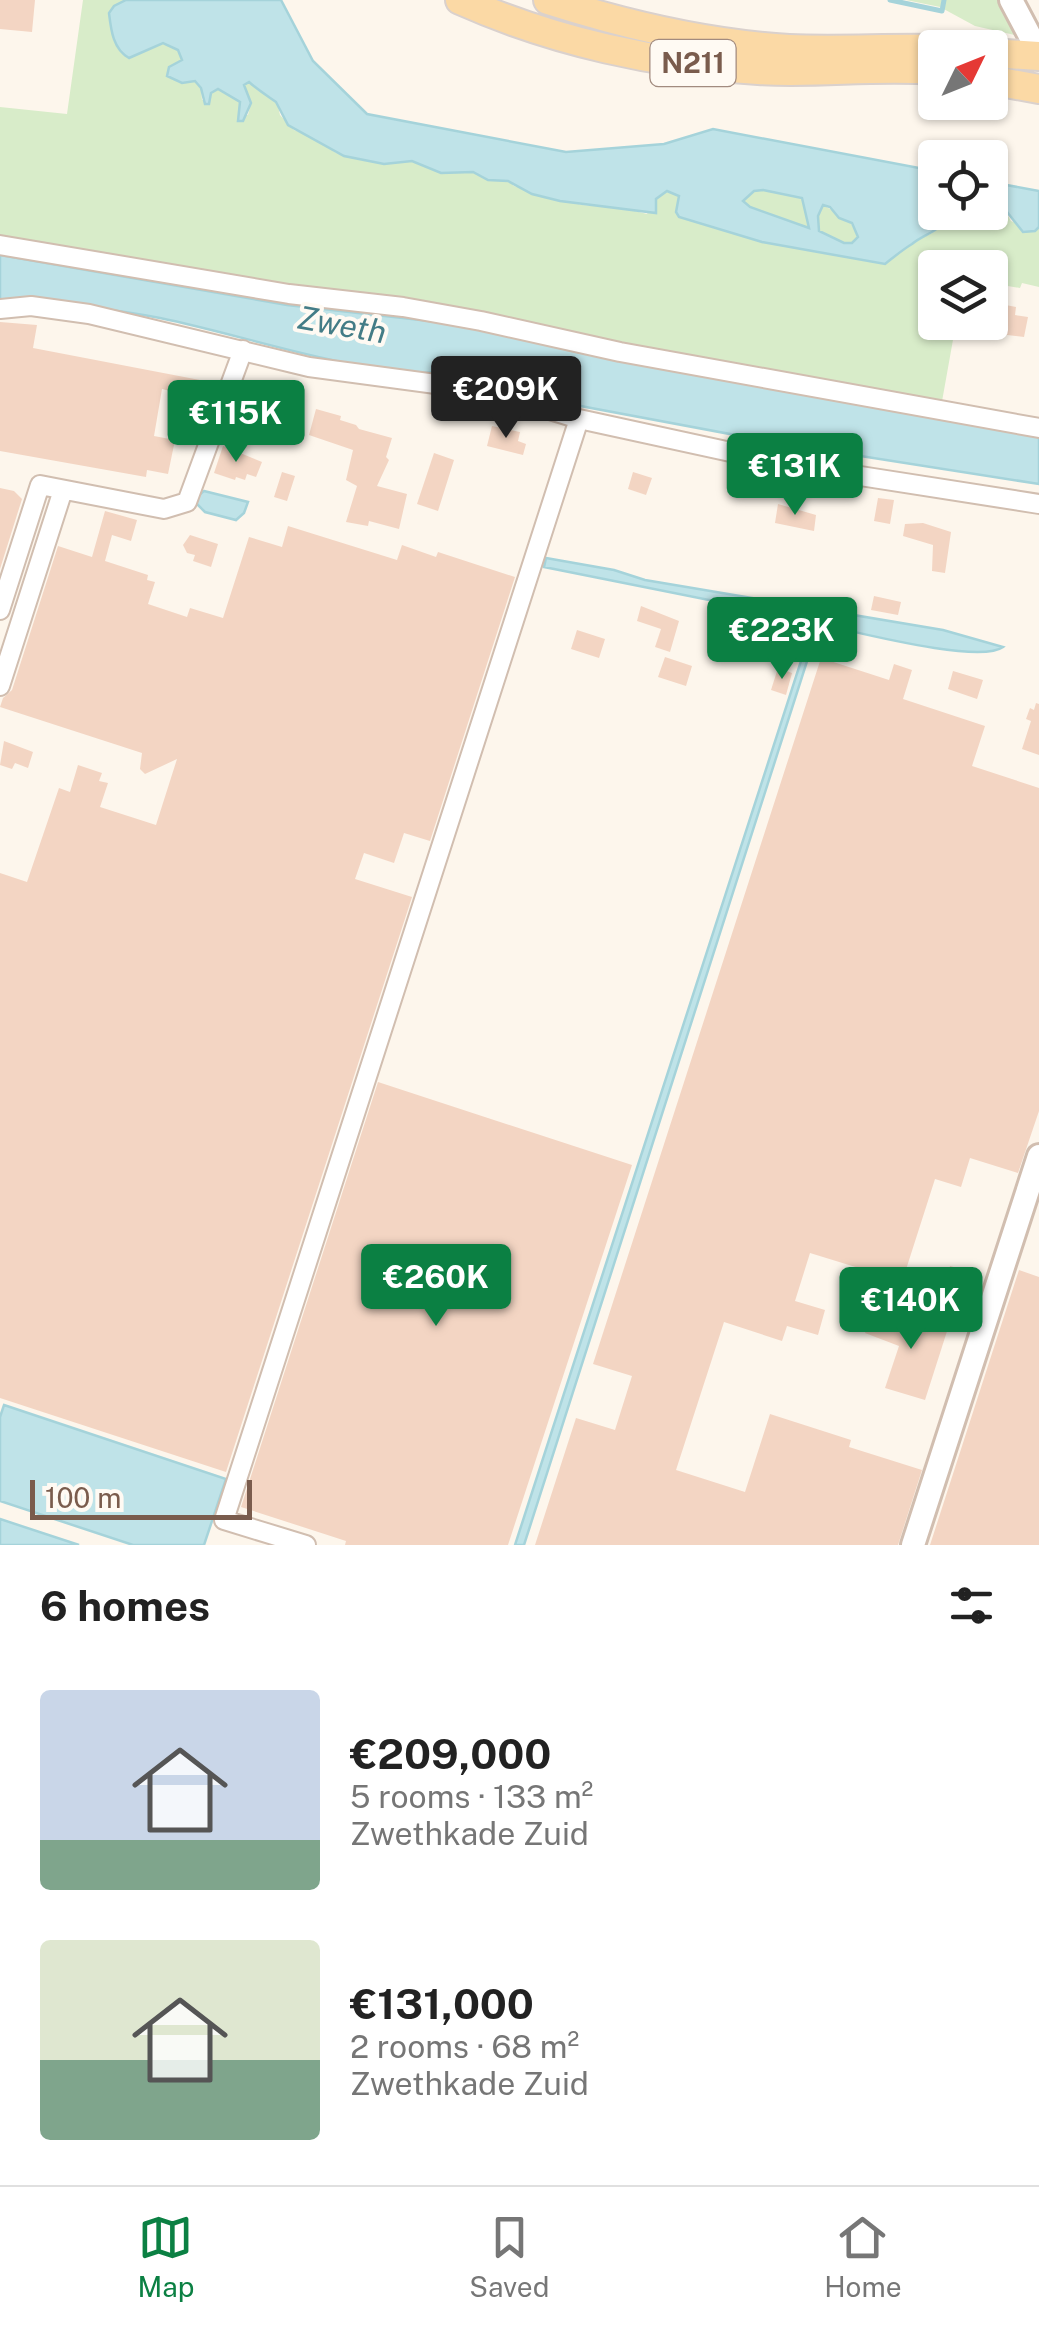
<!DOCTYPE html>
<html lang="en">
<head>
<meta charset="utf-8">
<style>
	:root { --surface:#fff; --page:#f2f2f2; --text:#222; --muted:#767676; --line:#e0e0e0; --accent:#0b8043 }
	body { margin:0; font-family:"Public Sans",sans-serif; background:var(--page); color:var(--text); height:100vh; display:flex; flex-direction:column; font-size:38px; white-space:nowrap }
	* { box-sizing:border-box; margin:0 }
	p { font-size:32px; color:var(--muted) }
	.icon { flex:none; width:55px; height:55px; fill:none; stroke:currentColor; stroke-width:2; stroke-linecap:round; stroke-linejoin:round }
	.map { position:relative; height:1545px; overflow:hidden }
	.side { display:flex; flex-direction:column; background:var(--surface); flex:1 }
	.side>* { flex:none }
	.needle { width:65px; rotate:47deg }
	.fabs { position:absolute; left:918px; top:30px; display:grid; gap:20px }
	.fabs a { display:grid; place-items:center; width:90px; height:90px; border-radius:10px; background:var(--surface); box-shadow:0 2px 8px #0004; font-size:50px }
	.scale { position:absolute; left:30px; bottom:25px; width:222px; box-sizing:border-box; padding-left:10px; border:5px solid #7a5c4d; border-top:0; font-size:28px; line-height:35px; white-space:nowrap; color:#7a5c4d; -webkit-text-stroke:8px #fffaf3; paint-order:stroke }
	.price { position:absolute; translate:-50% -85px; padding:0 22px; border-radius:10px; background:var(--accent); color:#fff; font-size:32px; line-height:65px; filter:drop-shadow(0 2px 5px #0008) }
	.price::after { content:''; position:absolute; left:50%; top:60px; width:30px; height:22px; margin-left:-15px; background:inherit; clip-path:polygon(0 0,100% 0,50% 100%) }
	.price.on { background:#222; color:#fff }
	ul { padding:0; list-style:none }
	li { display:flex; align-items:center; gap:30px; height:250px; padding:0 40px }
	li span { display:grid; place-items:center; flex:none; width:280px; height:200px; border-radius:10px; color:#555 }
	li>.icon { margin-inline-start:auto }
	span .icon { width:120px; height:120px; fill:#fffc; stroke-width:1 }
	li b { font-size:42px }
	h2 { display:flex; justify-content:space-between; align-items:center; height:120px; padding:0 40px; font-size:42px }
	.menu { display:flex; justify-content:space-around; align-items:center; height:140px; border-top:2px solid var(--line); background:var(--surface); font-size:28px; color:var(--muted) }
	.menu a { display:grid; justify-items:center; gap:5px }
	.menu .on { color:var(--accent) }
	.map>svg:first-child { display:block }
	.green { fill:#d8ecc9 }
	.water { fill:#bfe3e8; stroke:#a5d3da; stroke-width:2.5; fill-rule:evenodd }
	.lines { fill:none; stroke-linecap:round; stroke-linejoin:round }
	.stream { stroke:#a5d3da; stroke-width:5 }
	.building { fill:#f3d5c3 }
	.minor-casing { stroke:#d1beb0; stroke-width:22 }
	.tertiary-casing { stroke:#d1beb0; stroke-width:28 }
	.primary-casing { stroke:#dad1cd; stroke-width:32 }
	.minor { stroke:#fff; stroke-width:18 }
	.tertiary { stroke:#fff; stroke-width:22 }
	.primary { stroke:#fbd9a5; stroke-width:28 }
	.labels { text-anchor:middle; stroke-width:8; stroke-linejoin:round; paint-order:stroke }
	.shield { fill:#fffaf3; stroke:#a28b7f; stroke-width:2.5 }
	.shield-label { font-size:28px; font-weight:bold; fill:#7a5c4d }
	.water-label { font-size:32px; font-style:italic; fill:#437c86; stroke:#fffaf3 }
</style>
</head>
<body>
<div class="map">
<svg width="1039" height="1545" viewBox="0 0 1039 1545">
	<rect width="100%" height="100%" fill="#fdf6ec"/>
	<!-- green -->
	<path class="green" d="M83,0H126L115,6L109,14L113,39L124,56L139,54L163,43L178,50L182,60L178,64L188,81H194L201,88L202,100H211L210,93L218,89L240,102L239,114L248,115L251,103L244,85L249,82L277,102L280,115L294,130L317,139L336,153L384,164L412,161L453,173L473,172L488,180H508L514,186L582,205L619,207L647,214L656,199L667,191L679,196V217L762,242L884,264C895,256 907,244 919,239C934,233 942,229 949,213L990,212V205L1003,207L1011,221L1035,231L1039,227V287L1022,283L1020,288L990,283V268H935V322L956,323L941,407L895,393L887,396L124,257L0,237V107L67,114Z
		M906,0H1002L1019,36L975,26L940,7Z
		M763,190L802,198L810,225L809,229L750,207L742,200L754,191Z
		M823,205L849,220L858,237L852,243H844L819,232L818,216Z"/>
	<!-- water -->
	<path class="water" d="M126,0H281L313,61L367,114L566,152L664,144L713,129L935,171V212L949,213C940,233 927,232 912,244C902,250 894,257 885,264L762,242L679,217L676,212L679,196L667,191L656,199V213L560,201L532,194L508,181L488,180L473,172L441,173L412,161L384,164L344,156L288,125L276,102C266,95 258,90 249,82L244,85L251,103L243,121H238L240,102L218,89L211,93L209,104H205L201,88L195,81L182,83L167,76L169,67L182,60L178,50L163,43L129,58C113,49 111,30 109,13L114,6ZM763,190L802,198L809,228L750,207L743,201L754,191ZM823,205L830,207L839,218L852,223L858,237L852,243H844L819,231L818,216Z
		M990,182L1039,191V227L1035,231L1023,232L1003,207L990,205Z
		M0,255L287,305L447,323L1039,436V484L778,443L543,399L477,373L469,378L461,370C448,370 435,373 423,373C333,368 247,336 160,318C108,308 53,303 0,301Z
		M204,491L248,502L244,513L236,520L205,512L193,500Z
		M546,558L614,570L645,580L943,630L1003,647C980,664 861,633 828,626L817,630L524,1545H515L814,621L544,567Z
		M4,1405L226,1479L204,1545H133L0,1501V1417Z
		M0,1519L79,1545H0Z"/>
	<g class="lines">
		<!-- stream -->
		<path class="stream" d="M890,0L942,11L944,0"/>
	</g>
	<!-- building -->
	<path class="building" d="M0,0H35L32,32L0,29Z
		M990,302L1016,307L1015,315L1028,317L1024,337L990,333Z
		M0,322L37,325L33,348L205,381L203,391L211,393L208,406L194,403L195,397L162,389L154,436L175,440L168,474L147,470L146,477L0,451Z
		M252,387L274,393L264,423L239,417L243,402L248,403Z
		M316,409L341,416L340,420L356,425L359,429L392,438L386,457L389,460L377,486L407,494L399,529L369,521L368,526L346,522L357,486L346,480L353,450L309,435Z
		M492,426L520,432L518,441L526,444L523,455L487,446Z
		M223,446L262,462L256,477L247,474L245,480L236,477L235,480L214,473Z
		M434,453L454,460L438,511L417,504Z
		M282,472L295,476L287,501L274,497Z
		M633,472L652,478L646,495L628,489Z
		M0,488L14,491L22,499L0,569Z
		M878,498L894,500L890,524L874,521Z
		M778,504L816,515L814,531L775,523Z
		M105,511L137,520L131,541L112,535L105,561L148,575L147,580L155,582L148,604L187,617L190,608L223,618L249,537L282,547L288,526L397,560L402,545L436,557L438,552L515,577L430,841L404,833L394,863L364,853L355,879L412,897L226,1472L0,1398V873L27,882L59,788L70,792L78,765L102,773L99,781L108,783L100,807L156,825L177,759L145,774L140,769L142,753L0,707L3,698L12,690L58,546L92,557Z
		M923,523L951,532L945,573L932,571L933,545L903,536L905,524Z
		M190,535L218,544L211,567L193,561L195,555L187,553L183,545Z
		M874,596L901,602L898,615L871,610Z
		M641,606L679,621L670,652L655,647L661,629L637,621Z
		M747,624L776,632L771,651L741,644Z
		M577,630L605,639L599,658L571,649Z
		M665,657L692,666L686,686L658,677Z
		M821,658L889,680L894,664L912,670L903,699L985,726L972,766L1039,788V1111L1018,1173L970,1158L961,1187L935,1179L902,1282L882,1276L872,1311L844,1303L848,1292L854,1294L862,1269L810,1253L795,1301L825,1310L818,1335L787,1326L782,1341L724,1322L676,1470L745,1492L770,1414L851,1440L849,1447L922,1470L898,1545H535L576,1418L615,1430L632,1376L593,1364Z
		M778,668L792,673L786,695L771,690Z
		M953,671L983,680L977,699L948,689Z
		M1036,703L1039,704V755L1022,749L1031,721L1026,719L1030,708L1034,710Z
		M4,741L33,752L28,768L15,763L12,769L0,765Z
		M378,1082L632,1165L508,1545H345L346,1541L241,1507Z
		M950,1266L964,1270L956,1295L935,1288L940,1272L948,1273Z
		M1019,1270L1039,1277V1545H930Z
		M910,1313L949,1325L925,1400L885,1388L899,1346L865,1333L872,1314L905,1327Z"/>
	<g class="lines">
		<defs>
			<path id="minor" d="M0,245L289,294L403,307L481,321L620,352L1039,428
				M0,309L31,306L89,314L309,367L488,391L579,419L790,465L1039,504
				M0,610L40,485L164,509L187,502L243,350
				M0,686L63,490
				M306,1545L224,1520L579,419"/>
			<path id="tertiary" d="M1011,0L1039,53
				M913,1545L1039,1156"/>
			<path id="primary" d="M460,0C552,41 658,65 758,70C817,74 876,65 935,70
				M548,0C626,25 706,44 789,49C838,51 886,48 935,49
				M990,53L1039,56
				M990,80L1039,89"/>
		</defs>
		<!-- minor casing -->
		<use href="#minor" class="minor-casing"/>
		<!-- tertiary casing -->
		<use href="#tertiary" class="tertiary-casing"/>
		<!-- primary casing -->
		<use href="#primary" class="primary-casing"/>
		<!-- minor -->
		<use href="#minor" class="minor"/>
		<!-- tertiary -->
		<use href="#tertiary" class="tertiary"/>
		<!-- primary -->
		<use href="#primary" class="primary"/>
	</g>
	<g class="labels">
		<!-- shield labels -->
		<rect class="shield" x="650.5" y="40" width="85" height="46" rx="8"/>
		<g class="shield-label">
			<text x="693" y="73">N211</text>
		</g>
		<!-- water labels -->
		<g class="water-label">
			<text transform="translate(342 325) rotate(10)" y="11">Zweth</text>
		</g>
	</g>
</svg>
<div class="fabs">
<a><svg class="needle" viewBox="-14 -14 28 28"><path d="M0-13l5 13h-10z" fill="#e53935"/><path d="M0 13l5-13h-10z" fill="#767676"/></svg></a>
<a><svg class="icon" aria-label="locate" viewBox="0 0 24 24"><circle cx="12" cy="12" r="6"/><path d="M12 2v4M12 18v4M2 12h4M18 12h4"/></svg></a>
<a><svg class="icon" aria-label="layers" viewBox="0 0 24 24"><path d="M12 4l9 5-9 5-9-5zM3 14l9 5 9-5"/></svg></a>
</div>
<div class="scale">100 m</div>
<b class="price on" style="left:506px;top:441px">€209K</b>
<b class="price" style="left:236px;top:465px">€115K</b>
<b class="price" style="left:795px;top:518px">€131K</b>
<b class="price" style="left:782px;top:682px">€223K</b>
<b class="price" style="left:436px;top:1329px">€260K</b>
<b class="price" style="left:911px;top:1352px">€140K</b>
</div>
<section class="side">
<h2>6 homes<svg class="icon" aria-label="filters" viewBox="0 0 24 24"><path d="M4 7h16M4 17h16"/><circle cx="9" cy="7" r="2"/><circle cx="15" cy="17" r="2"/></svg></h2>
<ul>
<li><span style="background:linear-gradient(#c9d6e8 75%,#7fa58c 0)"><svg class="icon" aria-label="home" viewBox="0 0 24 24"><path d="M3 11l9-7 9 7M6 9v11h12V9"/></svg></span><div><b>€209,000</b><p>5 rooms · 133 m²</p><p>Zwethkade Zuid</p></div></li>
<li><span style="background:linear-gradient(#dfe7d0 60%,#7fa58c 0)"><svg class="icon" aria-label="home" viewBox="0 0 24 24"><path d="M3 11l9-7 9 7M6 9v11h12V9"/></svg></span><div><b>€131,000</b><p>2 rooms · 68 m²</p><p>Zwethkade Zuid</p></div></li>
</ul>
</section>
<nav class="menu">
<a class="on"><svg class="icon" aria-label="map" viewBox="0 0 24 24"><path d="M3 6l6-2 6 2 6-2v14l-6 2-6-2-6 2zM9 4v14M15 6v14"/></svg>Map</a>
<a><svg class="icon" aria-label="saved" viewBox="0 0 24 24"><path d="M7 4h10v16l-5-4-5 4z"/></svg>Saved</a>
<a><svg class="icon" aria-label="home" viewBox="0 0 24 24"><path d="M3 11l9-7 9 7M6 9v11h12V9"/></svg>Home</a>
</nav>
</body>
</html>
